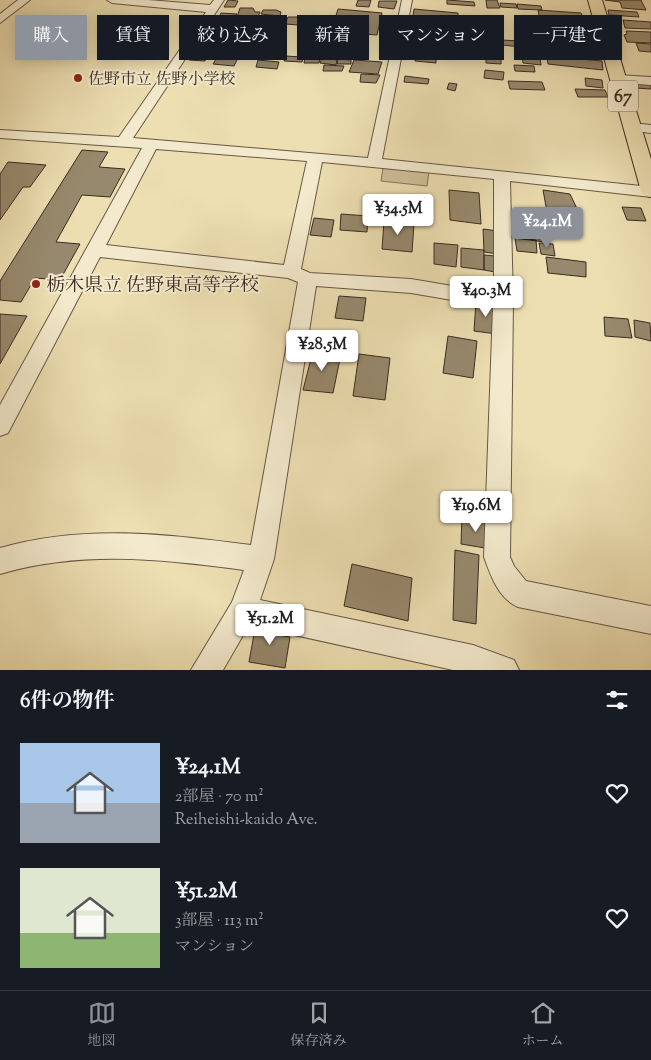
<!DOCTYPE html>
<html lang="ja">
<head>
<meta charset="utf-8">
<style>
	:root { --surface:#171b24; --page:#20242c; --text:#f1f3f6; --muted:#9ea1a6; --line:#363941; --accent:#8c9099 }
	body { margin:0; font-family:"Sorts Mill Goudy","Noto Serif JP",serif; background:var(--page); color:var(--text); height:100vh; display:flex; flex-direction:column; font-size:19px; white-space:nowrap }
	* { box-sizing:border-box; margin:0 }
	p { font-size:16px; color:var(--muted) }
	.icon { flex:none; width:28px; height:28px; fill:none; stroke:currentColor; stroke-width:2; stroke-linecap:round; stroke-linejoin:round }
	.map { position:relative; height:670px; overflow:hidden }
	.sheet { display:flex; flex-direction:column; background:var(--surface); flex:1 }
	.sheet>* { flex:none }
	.hud { position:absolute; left:15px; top:15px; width:621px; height:45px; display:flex; gap:10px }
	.price { position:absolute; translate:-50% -42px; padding:0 11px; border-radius:5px; background:#fff; color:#222; font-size:16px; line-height:32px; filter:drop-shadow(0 1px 2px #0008) }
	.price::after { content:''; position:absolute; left:50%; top:30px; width:15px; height:11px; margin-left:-8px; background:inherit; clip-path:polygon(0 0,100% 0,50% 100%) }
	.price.current { background:var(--accent); color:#fff }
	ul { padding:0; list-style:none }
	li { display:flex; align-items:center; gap:15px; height:125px; padding:0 20px }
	li span { display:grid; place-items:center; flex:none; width:140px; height:100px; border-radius:0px; color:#555 }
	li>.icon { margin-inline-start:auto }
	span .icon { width:60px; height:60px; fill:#fffc; stroke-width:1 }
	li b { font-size:21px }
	h2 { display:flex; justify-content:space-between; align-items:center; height:60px; padding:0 20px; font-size:21px }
	.pill { padding:0 18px; border-radius:0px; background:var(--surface); box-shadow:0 2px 12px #0003; font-size:18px; line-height:45px }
	.pill.current { background:var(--accent); color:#fff }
	.tab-bar { display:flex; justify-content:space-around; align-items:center; height:70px; border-top:1px solid var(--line); background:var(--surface); font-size:14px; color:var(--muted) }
	.tab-bar a { display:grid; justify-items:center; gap:2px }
	.tab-bar .current { color:var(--accent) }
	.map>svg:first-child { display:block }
	.green { fill:#cfc09a; stroke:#84765e }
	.building { fill:#97896d; stroke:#3a2b22 }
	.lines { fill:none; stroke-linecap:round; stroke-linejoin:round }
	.minor-casing { stroke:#675846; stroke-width:2 }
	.major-casing { stroke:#3a2b22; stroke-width:2 }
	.minor { fill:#f3eacd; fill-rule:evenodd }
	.major { fill:#eddfb2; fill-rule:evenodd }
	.poi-dot { fill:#8f2418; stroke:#f3eacd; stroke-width:2 }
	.labels { text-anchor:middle; stroke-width:4; stroke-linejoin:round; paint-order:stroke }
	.far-poi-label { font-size:16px; fill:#3a2b22; stroke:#f3eacd; text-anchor:start }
	.shield { fill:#f3eacd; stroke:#726455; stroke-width:1 }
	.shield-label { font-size:18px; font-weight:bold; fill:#3a2b22 }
	.poi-label { font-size:19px; fill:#3a2b22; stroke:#f3eacd; text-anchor:start }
</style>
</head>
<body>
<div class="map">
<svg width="651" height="670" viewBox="0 0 651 670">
	<rect width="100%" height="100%" fill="#eddfb2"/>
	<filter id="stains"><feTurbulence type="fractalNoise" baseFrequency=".004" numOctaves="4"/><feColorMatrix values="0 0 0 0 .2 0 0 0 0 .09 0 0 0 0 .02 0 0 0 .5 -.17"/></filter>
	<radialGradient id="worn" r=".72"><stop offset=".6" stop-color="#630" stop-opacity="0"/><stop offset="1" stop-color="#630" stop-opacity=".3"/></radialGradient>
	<!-- green -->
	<path class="green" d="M383,168L429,172L427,186L381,181Z"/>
	<!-- building -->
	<path class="building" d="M228,0L238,1L235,7H224Z
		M358,0H371L369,7L356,6Z
		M447,0L474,2L475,6L447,4Z
		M486,0H497L500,8H487Z
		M605,0H641L646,10L622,8L620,2Z
		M379,1H397L394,9L378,7Z
		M500,3L516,4L517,8L501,7Z
		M517,4L541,6L542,10L518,9Z
		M240,8H253L255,12H260L256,21L236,20Z
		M338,9L382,13L377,35L331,32Z
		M414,9L458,13V24L412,22Z
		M263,10H276L281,12L280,16L261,14Z
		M538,10L581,13L587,28L541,25Z
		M608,10L637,12L639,17L609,15Z
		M221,13L237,14L233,21L217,20Z
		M275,16L283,17L281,23L270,22Z
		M288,17H301L299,25L285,24Z
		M218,20L234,22L231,29L213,28Z
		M623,20L651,22V29L625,28Z
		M239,21L257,23L253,31L234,30Z
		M413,23L435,24V28L439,29V33L427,32V28H424V31L410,30Z
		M467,27L480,28L481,40L466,37Z
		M626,31L651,32V43L627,42L624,35L627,34Z
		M412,34L434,36L433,46L409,42Z
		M439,36L464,39L463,48L440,45Z
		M465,39L497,42L496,51L464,48Z
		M501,40L521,41V47L502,45Z
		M200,43L220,45L216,56L193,54Z
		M636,43L651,44V52L639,51Z
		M258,45L272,46L270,49H274V53L254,54Z
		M232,49L244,50L241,58L226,56Z
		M272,54L277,53L285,54L283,59H271Z
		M191,55L207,56L205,61L189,60Z
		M486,55L501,56V64L486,63Z
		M522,55L540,57L541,65L523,63Z
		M218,56L238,58L234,66L213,64Z
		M285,56L303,57L302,62L284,61Z
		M416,56L436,57V63L415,61Z
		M547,56L602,61L603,70L548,64Z
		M305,57L320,58L319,63H304Z
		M322,58L337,60L336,65L320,63Z
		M338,59L351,60V64H337Z
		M258,60L279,62L277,69L256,67Z
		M354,60L382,62L378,74L349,72Z
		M324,65L344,66L342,71H323Z
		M514,65L534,66L535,72L515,71Z
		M485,70L504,72L503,80L484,78Z
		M361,74L380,75L376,83L360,82Z
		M405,76L429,79L428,84L404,82Z
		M585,78L602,80L603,88L586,86Z
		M508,81L542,82L545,90L510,89Z
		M633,82L651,84V89L635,88Z
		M449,83L457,84L455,91L447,89Z
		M575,89L605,90L608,97H578Z
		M82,150L108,152L99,167L125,169L110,197L82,195L56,242L80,244L60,280L35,278L21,302L0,300V281Z
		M8,162L46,165L30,187H23L0,220V174Z
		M449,190L479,193L481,224L450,220Z
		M543,190L570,194L580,215L547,212Z
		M622,207L641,208L646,221L627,220Z
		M341,214L368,216L367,232L340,230Z
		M314,218L334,220L331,237L310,235Z
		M384,221L414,224L412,252L382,249Z
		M513,222L544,225L545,242L515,238Z
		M483,229L498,231V254L484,252Z
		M515,238L536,240L537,253L517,251Z
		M434,243L458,245L456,267L434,264Z
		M539,243L553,244L555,256L541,254Z
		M461,248L484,250V270L461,267Z
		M484,255L495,256V272L484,270Z
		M546,257L586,262V277L548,273Z
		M339,296L366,298L363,321L335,318Z
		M476,301L497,304V334L474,331Z
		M0,314L27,316L0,364Z
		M604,317L628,319L632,338L605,336Z
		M634,320L650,323L651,341L635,337Z
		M448,336L477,341L473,378L443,373Z
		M313,351L341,354L333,393L303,390Z
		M359,354L390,358L385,400L353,396Z
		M462,516L492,522L491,549L461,544Z
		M455,550L479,555L476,624L453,620Z
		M352,564L412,578L408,621L344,606Z
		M256,623L285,628L283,636L290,637L285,668L249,662Z"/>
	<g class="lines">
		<defs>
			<path id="minor" d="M18,0H30L0,23V14Z
				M107,0H148L210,5L214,0H224L133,138L368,158L402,0H412L382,159L651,187V197L510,181L513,302L510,557L514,566L526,581L651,606V634L518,607C498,598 491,576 484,557L493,307L411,293L316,286L274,559L260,600L473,645L514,660L519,670H453L249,625L223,670H191L232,602L244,570C160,559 83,550 0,574V548C85,524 164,534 251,545L298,282L288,278L100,257L8,433L0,436V405L142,148L0,138V130L119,137L206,12L112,3ZM156,149L307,161L284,265L106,245ZM322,162L494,179V293L411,279L310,273L301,269Z
				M618,75L651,77V85L613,82L612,79L613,76Z
				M632,123L651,125V133L627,130L625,127L627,124Z"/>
			<path id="major" d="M588,0H602L651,159V197L644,195L641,191Z"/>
		</defs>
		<!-- minor casing -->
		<use href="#minor" class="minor-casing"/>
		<!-- major casing -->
		<use href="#major" class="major-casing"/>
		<!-- minor -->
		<use href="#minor" class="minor"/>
		<!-- major -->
		<use href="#major" class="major"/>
	</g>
	<!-- markers -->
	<g class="poi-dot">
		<circle cx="78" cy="78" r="5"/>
		<circle cx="36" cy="284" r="5"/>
	</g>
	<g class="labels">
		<!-- far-poi labels -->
		<g class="far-poi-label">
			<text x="88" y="84">佐野市立 佐野小学校</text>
		</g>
		<!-- shield labels -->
		<rect class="shield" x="608" y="80.5" width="30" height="31" rx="4"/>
		<g class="shield-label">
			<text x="623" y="102">67</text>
		</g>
		<!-- poi labels -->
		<g class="poi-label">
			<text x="46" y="291">栃木県立 佐野東高等学校</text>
		</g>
	</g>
	<rect width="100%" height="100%" filter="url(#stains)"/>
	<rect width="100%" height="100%" fill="url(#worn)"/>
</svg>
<b class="price" style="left:398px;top:236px">¥34.5M</b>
<b class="price current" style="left:547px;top:249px">¥24.1M</b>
<b class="price" style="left:486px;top:318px">¥40.3M</b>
<b class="price" style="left:322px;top:372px">¥28.5M</b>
<b class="price" style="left:476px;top:533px">¥19.6M</b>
<b class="price" style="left:270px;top:646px">¥51.2M</b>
<div class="hud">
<a class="pill current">購入</a>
<a class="pill">賃貸</a>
<a class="pill">絞り込み</a>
<a class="pill">新着</a>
<a class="pill">マンション</a>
<a class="pill">一戸建て</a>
</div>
</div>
<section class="sheet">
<h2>6件の物件<svg class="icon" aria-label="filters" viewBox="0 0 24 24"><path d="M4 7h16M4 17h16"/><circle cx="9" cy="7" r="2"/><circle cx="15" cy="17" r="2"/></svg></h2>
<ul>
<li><span style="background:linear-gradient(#a9c7e8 60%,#9aa5b1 0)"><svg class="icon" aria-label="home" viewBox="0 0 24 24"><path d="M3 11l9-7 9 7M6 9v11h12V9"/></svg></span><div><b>¥24.1M</b><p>2部屋 · 70 m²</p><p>Reiheishi-kaido Ave.</p></div><svg class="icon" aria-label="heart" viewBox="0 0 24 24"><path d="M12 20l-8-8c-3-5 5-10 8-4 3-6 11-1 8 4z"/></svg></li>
<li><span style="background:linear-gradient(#dfe7d0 65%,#8fb573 0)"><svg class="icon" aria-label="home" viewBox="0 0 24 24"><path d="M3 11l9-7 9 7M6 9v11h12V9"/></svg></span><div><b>¥51.2M</b><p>3部屋 · 113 m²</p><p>マンション</p></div><svg class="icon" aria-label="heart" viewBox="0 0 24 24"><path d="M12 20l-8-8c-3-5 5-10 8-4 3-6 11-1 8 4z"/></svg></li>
</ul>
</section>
<nav class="tab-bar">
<a class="current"><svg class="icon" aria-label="map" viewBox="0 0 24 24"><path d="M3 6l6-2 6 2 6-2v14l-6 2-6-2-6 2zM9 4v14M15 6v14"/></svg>地図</a>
<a><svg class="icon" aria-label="saved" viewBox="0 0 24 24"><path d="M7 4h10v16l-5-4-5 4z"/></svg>保存済み</a>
<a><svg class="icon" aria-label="home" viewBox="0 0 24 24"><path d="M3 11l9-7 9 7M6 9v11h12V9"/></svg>ホーム</a>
</nav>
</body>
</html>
